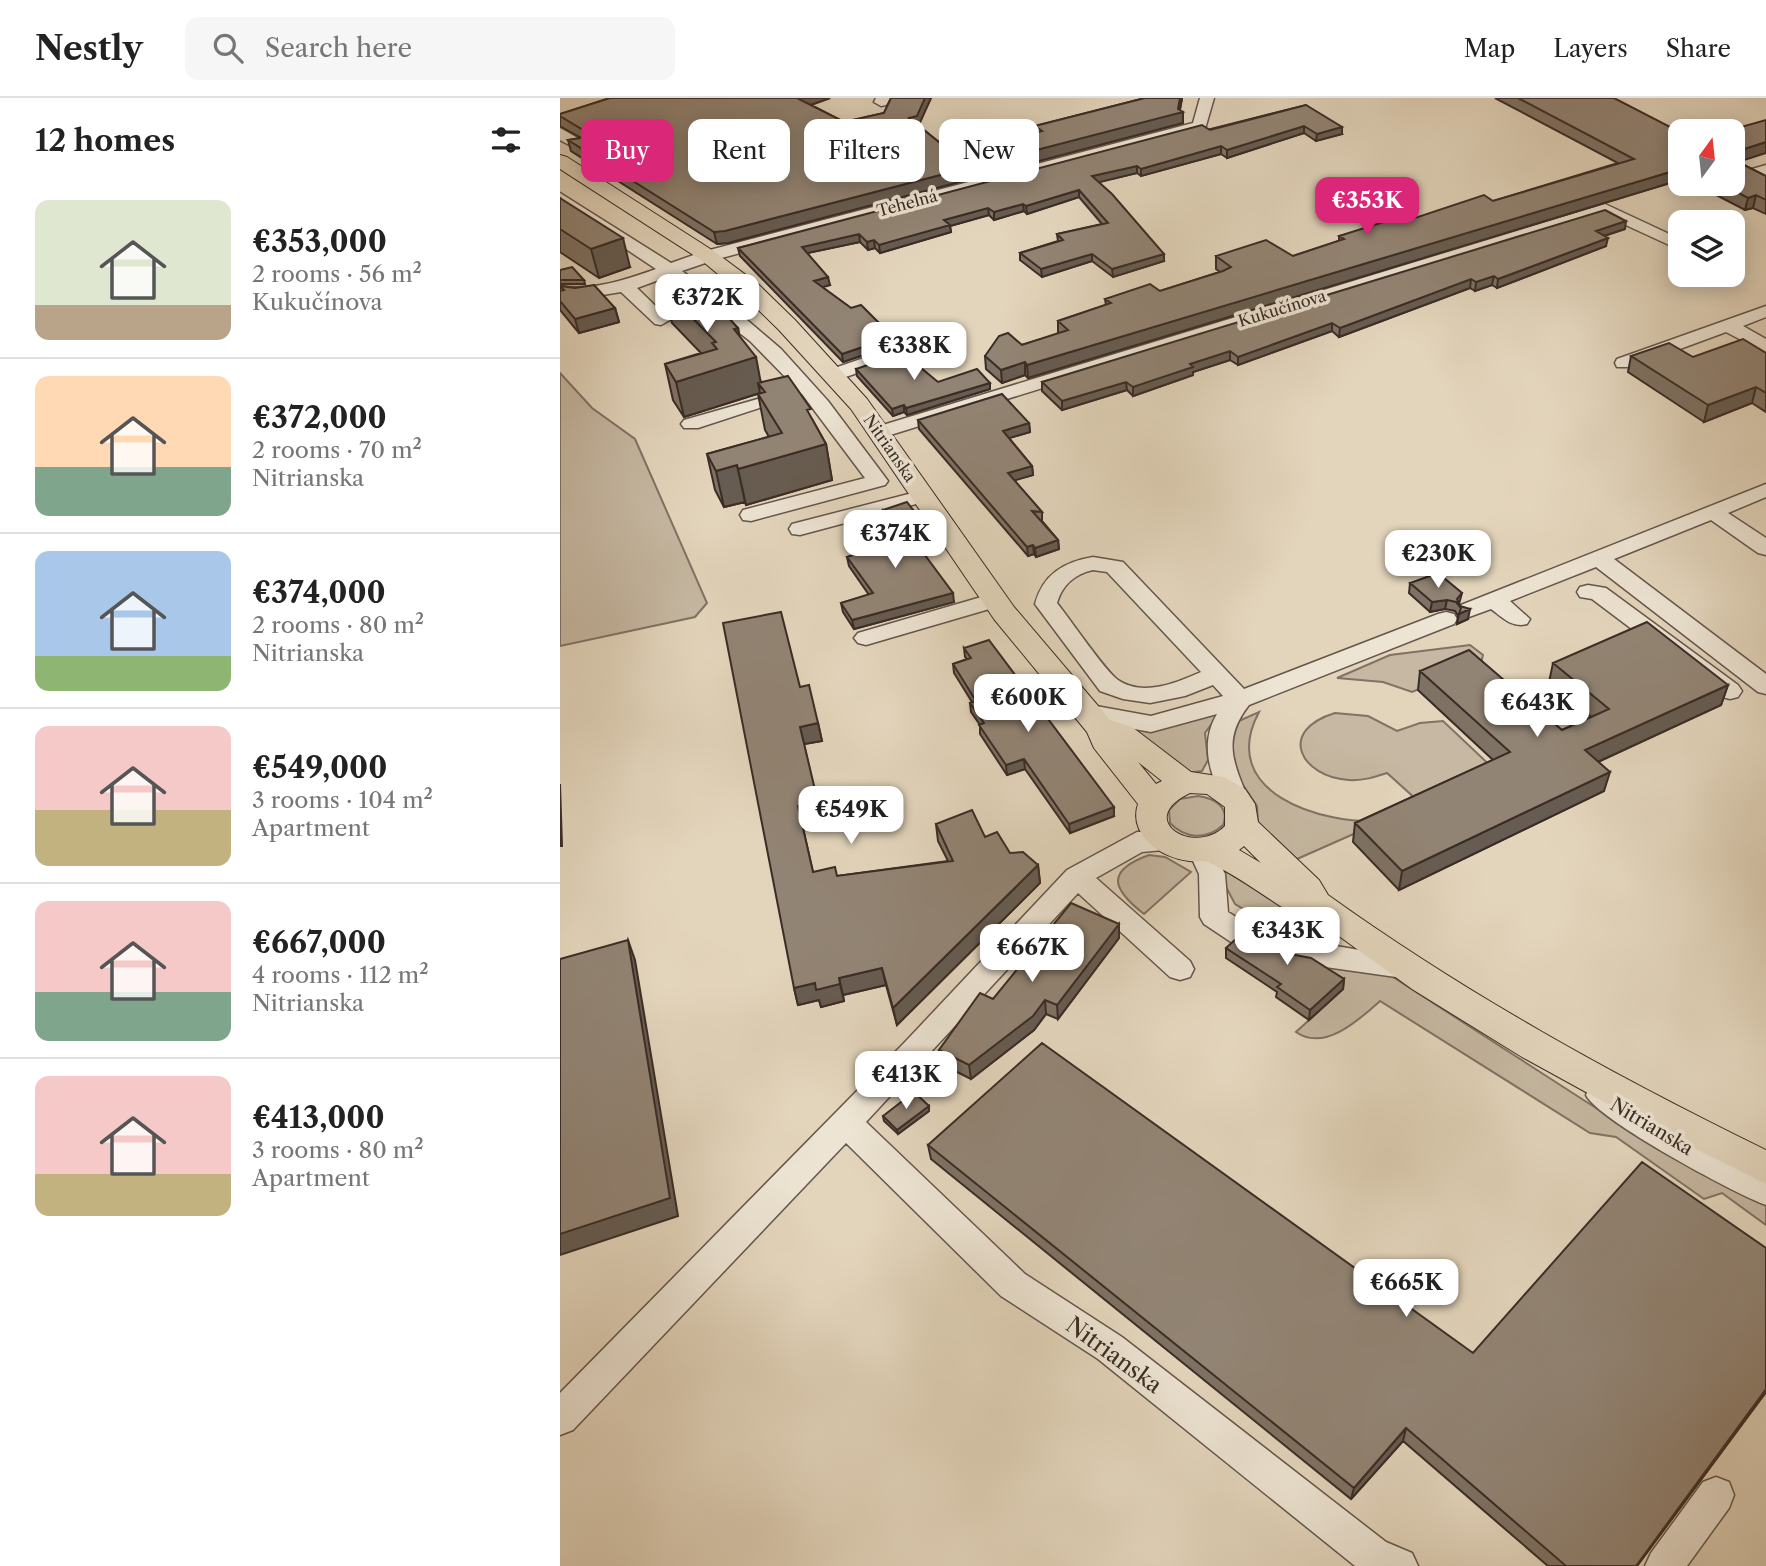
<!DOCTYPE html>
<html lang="en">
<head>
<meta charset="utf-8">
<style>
	:root { --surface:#fff; --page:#f6f6f6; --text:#222; --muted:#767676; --line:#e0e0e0; --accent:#db2777 }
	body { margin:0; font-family:"Libre Caslon Text",serif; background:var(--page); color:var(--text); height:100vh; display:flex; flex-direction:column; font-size:26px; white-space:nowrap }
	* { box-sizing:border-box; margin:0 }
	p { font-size:23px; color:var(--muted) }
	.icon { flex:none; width:38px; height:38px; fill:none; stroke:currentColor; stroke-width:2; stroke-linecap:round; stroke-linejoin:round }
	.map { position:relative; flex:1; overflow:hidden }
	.sheet { display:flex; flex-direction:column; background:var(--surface); width:560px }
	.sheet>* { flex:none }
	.banner { position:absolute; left:21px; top:21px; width:665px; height:63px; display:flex; gap:14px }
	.needle { width:46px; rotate:15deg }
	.tools { position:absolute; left:1108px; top:21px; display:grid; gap:14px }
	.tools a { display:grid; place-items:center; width:77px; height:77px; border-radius:14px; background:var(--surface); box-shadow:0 4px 18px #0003; font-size:35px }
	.price { position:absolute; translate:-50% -60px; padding:0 16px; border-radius:14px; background:#fff; color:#222; font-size:23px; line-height:46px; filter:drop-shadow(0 2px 4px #0008) }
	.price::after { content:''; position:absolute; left:50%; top:42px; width:21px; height:16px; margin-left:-10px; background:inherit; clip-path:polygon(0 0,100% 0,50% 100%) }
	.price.current { background:var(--accent); color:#fff }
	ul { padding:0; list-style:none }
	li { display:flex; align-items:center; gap:21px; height:175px; padding:0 35px }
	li+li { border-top:2px solid var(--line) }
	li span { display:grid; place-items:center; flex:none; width:196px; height:140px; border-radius:14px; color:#555 }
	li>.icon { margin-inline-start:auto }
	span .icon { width:84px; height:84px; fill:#fffc; stroke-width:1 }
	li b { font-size:30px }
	h2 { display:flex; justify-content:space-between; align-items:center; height:84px; padding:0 35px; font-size:30px }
	.chip { padding:0 24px; border-radius:14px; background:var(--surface); box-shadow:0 4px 18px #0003; font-size:24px; line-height:63px }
	.chip.current { background:var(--accent); color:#fff }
	header { display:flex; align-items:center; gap:42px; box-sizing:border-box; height:98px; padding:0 35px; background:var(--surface); border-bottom:2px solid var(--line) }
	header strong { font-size:33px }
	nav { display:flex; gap:38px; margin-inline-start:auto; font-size:24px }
	.search { width:490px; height:63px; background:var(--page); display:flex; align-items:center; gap:18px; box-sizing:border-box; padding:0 24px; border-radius:14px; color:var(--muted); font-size:26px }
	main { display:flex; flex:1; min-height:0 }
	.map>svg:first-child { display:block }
	.green { fill:#c6b8a2; stroke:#807264; stroke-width:2 }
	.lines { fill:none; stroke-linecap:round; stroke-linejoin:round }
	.minor-casing { stroke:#65564c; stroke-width:3 }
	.major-casing { stroke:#3b2c26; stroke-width:2 }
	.minor { fill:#ede4d3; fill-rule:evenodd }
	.major { fill:#e3d5bc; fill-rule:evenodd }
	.wall { fill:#7e7264; stroke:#3b2c26; stroke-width:2 }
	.shaded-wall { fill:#665c51; stroke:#3b2c26; stroke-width:2 }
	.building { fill:#928474; stroke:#3b2c26; stroke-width:2 }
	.labels { text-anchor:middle; stroke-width:7; stroke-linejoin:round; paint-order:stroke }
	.far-street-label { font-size:16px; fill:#3b2c26; stroke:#ede4d3 }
	.street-label { font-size:19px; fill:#3b2c26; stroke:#ede4d3 }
	.near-street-label { font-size:23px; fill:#3b2c26; stroke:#ede4d3 }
</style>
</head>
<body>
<header>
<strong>Nestly</strong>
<div class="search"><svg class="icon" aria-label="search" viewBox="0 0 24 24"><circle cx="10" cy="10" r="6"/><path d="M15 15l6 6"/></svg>Search here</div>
<nav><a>Map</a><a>Layers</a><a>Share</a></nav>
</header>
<main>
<section class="sheet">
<h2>12 homes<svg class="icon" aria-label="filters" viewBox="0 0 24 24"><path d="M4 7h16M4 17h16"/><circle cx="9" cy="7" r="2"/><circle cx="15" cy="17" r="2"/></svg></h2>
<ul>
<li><span style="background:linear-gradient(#dfe7d0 75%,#b9a48a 0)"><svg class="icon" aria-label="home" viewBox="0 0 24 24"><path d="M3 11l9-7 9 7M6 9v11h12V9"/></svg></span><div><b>€353,000</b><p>2 rooms · 56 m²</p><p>Kukučínova</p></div></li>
<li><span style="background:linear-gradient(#ffd9b3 65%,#7fa58c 0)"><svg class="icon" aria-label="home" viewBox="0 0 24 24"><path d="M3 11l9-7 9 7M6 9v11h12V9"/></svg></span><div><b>€372,000</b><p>2 rooms · 70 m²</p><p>Nitrianska</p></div></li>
<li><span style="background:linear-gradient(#a9c7e8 75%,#8fb573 0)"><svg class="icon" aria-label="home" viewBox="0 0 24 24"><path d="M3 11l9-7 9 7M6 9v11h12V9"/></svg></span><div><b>€374,000</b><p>2 rooms · 80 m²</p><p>Nitrianska</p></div></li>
<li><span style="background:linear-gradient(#f6c9c9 60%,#c2b280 0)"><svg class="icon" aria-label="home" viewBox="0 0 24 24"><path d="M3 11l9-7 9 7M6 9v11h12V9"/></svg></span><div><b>€549,000</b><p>3 rooms · 104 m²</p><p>Apartment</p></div></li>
<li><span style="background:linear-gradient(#f6c9c9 65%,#7fa58c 0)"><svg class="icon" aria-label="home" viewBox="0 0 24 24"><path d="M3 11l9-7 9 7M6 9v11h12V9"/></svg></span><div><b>€667,000</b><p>4 rooms · 112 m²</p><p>Nitrianska</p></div></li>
<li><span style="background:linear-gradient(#f6c9c9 70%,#c2b280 0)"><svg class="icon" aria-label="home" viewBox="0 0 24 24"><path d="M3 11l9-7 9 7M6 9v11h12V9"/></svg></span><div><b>€413,000</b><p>3 rooms · 80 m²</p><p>Apartment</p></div></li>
</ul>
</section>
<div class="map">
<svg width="1206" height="1468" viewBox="0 0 1206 1468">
	<rect width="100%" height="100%" fill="#e3d5bc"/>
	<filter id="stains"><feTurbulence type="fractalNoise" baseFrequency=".00286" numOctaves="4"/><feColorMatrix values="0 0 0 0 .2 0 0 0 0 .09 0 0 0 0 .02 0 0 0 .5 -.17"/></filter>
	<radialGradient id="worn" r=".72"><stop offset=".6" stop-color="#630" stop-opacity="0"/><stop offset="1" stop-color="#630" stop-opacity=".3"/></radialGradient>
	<!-- green -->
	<path class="green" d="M0,275L32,310L75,341L147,505L135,519L0,548Z
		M910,547L923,557L921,565L852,594L823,584L777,580L830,557Z
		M663,610L645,635L648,662L642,673L628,675L568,634L575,628Z
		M699,614C656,695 762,727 823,723L728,765L699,742L697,708L681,684L669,643L672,626Z
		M775,615L808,618L837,633L860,625L883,623L937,674L857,702L827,675C815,679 803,683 789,682C741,679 716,633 775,615Z
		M638,698C654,700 670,709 663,727C647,742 625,741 610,725L609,712L620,701Z
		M589,757L605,759L631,774L584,816C552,791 545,773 589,757Z
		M661,769L702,788L759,826L747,838L730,839L675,806L656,770Z
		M742,864L822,872L1053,1021L1206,1104V1127L1162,1095L1144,1101L1056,1039L1030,1035L820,903C799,922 764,954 736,934L783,891Z"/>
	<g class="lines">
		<defs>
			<path id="minor" d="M316,0H331L326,7L321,8L314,4Z
				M640,0H654L645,31L154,162L122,173L180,216L221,251L268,303L328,383L325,387L191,423L183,422L180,417L183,412L305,380L242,296L138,330H124L121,326L124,322L236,290L190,243L107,179L77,190L110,222L101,227L95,226L61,194L18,201L0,198V188C33,193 65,182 96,171L0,107V95L111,165L142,154L633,25Z
				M0,30L23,43L26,46L23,49H13L0,42Z
				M1206,67V77L1198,79L1190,74L1192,71Z
				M1045,106L1120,141V152L1044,117L327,338H313L310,334L313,330Z
				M1143,177H1161L1165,182L1156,187L1150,186Z
				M1206,208V219L1183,228L1206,241V255L1166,234L1071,269H1057L1055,265L1057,261Z
				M379,234L388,240L386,244L280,281L273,283L263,277L266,273Z
				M1206,386V399L1168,415L1206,440V457L1198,455L1151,422L1054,461L1206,576V596L1198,594L1036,469L950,503L970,521L967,526C952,530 943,520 931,511L909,519L901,517L898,512L901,507Z
				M364,392L371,394L374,398L371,402L240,437L232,436L229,431L232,426Z
				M533,459L563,464L684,591L878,516L886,514L894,516L897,521L894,526L689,607C663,640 672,662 687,698L683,704L674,707L665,704C649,677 640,644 657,616L591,634L525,622L516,620L513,614L516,608L525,606L591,618L663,598L653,587L625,598L590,605L563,601L540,593L475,506C483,476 504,464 533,459ZM533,472L547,474L641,574C616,585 583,599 558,582C545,573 510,521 497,505C502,487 515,476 533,472Z
				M1028,487L1046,490L1178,587L1182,593L1178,599L1170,601L1162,599L1032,501L1020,499L1017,494L1020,489Z
				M435,495L443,497L446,502L443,507L306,547L298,545L294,540L298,535Z
				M577,734H606L615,737L619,744L615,751L582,754L536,780L630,863L634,871L630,879L620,882L610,879L518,795L306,1024L465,1176L562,1239L826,1444L852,1455L858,1468H795L538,1261L441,1198L286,1045L13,1332L0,1337V1295L346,943L507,772Z
				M641,742L650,745L665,776L668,814L697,832L701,840L697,848L687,851L677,848L644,826L640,819L639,776L628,752L632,745Z
				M777,812L787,815L791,822L770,847L853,861L857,869L853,877L843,880L716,862L712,854L716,846L739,843L767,815Z
				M1041,984L1052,988L1100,1021L1206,1077V1107C1175,1096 1038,1022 1026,997L1030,988Z
				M1156,1379L1169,1384L1174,1397L1169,1410L1127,1468H1085L1091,1455L1143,1384Z"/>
			<path id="major" d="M0,57L7,59L155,154L198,186L235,222L307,301L454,509L550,622L572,629L631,674L664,679L685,691L695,706L698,724L759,782L768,797C906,896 1053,977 1206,1052V1086L1075,1021L962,959L852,891L743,812L737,814L725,811C701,796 676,777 650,765C644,762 636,764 629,763C601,760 568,737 578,706L534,650L527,634L434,521L291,311L219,232L182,196L141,162L0,71ZM578,664L602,683L596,686ZM630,695L647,696L665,709V728C635,759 573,722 630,695ZM684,748L701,765L679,752Z"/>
		</defs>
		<!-- minor casing -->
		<use href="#minor" class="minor-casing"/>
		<!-- major casing -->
		<use href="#major" class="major-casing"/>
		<!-- minor -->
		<use href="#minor" class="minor"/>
		<!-- major -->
		<use href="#major" class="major"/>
	</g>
	<!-- wall -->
	<path class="wall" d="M50,0H270L251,7L284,24L324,15L331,0H371L358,27L385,49L412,50L475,34V28L585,0H622L620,12L623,25L168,145L157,146L11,53L8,42L21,40L0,28V16Z
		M935,0H1054L1120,82L468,280L465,277L442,285L426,271L425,258L498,236V223L546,207L545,201L600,193L660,174L656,171V158H733L779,143V138L933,103L1058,65Z
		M746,7L782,36L756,43L744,35L667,60L661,56L581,78L577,75L538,84L604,163L553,179L532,163L482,179L460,162V155L498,143L497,136L542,126L519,99L467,116L464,113L434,122L429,117L390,128L391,134L320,155L315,150L308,152L300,144L247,155L270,187L262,189L291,210L324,230L325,236L330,248L283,264L180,158L178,150Z
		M1178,64L1206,78V116L1193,110L1185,112L1135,86H1172Z
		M0,100L70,169L39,180L0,154Z
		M1065,131L1044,138L1046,148L937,190L932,187L915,193L910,190L779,239L772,233L678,267L670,262L633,274V277L573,298L567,292L502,312L482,293V284Z
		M0,172L24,182L25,186H0Z
		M0,188L55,210L59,224L19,235L0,212Z
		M104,191L178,230L179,237L201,284L252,321L266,346L272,382L186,407L185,404L164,409L155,392L147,356L209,339L205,332L198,296L200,295L124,319L113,302L105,266L141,255L112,225Z
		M1206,255V314L1192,305L1144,324L1068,274L1071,258L1133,259Z
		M296,271L378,284L430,291L347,317L344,314L333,318L297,278Z
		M358,322L469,325L470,334L449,340L472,368L473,377L454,382L482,414V423L498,442L499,451L476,459L474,456L468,458L359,331Z
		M323,412L361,430L348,434L394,504L294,531L283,514L281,505L309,497L289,468L287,459L322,448L315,438L313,429L327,425L324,421Z
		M850,485L902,495L899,506L908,521L897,526L898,518L895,513L885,511L870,514L849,495Z
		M404,550L554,718L510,735L465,671L447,677L420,636V627L411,614L410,605L412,604L394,575L393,566L407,561L405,559Z
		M993,565L1168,587L1161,607L1038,664L1044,693L839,792L793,744L795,725L933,662L858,592L860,573L1002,632L1031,619L989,584Z
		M240,589L258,625L262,643L244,646L259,713L252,714L253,720L242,726L253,774L277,778L388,763L378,743L376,726L425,739L450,755L478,767L480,785L337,927L326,887L283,897L284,903L261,909L259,902L238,907L234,890Z
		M699,820L726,832L725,842L714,845L712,849L714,853L784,881L783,891L749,922L716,899L717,894L666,860V850L700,839L701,837L699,830Z
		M559,826V840L498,921L486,916L474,932L411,981L381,966L379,952L433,901Z
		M369,1008V1013L338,1036L324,1023L323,1018Z
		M368,1047L913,1255L1206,1294L1077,1468H988L843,1343L791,1401L371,1061Z"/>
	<!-- shaded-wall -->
	<path class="shaded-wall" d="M237,0H270L239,11Z
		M365,0H371L358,29L349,20Z
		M620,0H622V1L619,15L623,14V25L168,145L157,146L154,134L618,11Z
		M744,28V35L667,60V52Z
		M782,29V36L756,43L757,36Z
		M1206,44V55L1172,66V55Z
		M661,48V56L581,78V71Z
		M577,68V75L532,86V78Z
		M1120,71V82L468,280L467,267Z
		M519,92V99L467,116L466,108Z
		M1196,97L1193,110L1185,112L1188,100Z
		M463,106L464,113L434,122V114Z
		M428,110L429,117L390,128L391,134L320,155L319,147L384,122Z
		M1066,123L1065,131L1034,141L1036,133Z
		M299,136L300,144L243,156L242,149Z
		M63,140L70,169L39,180L31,151Z
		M1048,140L1046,148L937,190L938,181Z
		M314,142L315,150L308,152L307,144Z
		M532,156V163L482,179L481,171Z
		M604,156V163L553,179L552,171Z
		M934,178L932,187L915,193L916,184Z
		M268,179L270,187L256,191L254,183Z
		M911,181L910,190L779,239L780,230Z
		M55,210L59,224L19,235L15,221Z
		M772,225V233L678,267V259Z
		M178,230L184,262L196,259L202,291L198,285L200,295L124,319L116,284L181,263L174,231Z
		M329,240L330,248L283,264L282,256Z
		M670,253V262L633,274V277L573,298V289L630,266Z
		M465,264V277L442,285L441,272Z
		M566,284L567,292L502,312V303Z
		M430,285V291L347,317L346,310Z
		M1196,289L1192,305L1144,324L1148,307Z
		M344,307V314L333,318L332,311Z
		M469,325L470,334L443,342V333Z
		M266,346L272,382L186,407L178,371Z
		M177,367L185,404L164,409L156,373Z
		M472,368L473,377L449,384L448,375Z
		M360,421L361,430L344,436L342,426Z
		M498,442L499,451L476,459L475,450Z
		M473,447L474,456L468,458L467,449Z
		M393,495L394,504L294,531L292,522Z
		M887,502L885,511L870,514L872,504Z
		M910,511L908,521L897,526L899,516Z
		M1168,587L1161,607L1020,672L1025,652Z
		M258,625L262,643L244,646L240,629Z
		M464,661L465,671L447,677L446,667Z
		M1050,674L1044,693L839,792L842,773Z
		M0,686L2,748H0Z
		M256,696L259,713L252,714L253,720L242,726L238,708L248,697Z
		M554,709V718L510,735L509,726Z
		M478,767L480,785L337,927L333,910Z
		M559,826V840L498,921L497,907Z
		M726,832L725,842L714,845L710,855V845L714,835Z
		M68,842L75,862L118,1118L0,1157V1136Z
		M322,870L326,887L283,897L279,880Z
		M784,881L783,891L749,922L750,912Z
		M255,885L280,886L284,903L261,909L259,902L238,907L234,890Z
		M485,902L486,916L474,932L411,981L409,967Z
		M369,1008V1013L338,1036L337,1032Z
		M1206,1291V1294L1077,1468H1076Z
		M846,1330L843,1343L791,1401L794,1390Z"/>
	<!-- building -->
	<path class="building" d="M50,0H237L284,24L324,15L331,0H365L357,18L349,20L385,49L394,47L412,50L482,33L475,28L585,0H620L618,11L623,14L165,133L154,134L8,42L20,40L28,35L0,18V16Z
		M958,0H1054L1120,34V71L467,267L465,264L441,272L425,258L439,238L448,235L462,247L508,232L498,223L551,205L545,201L590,186L600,193L663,173L671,169L656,158L706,142L733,158L784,141L779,138L836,120L843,124L924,97L933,103L1074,61Z
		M746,7L782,29L757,36L744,28L667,52L661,48L581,71L577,68L532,78L552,96L604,156L552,171L532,156L481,171L460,155L503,142L497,136L548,125L519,92L466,108L463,106L434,114L428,110L384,122L390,127L319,147L314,142L307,144L299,136L242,149L268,179L254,183L291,210L301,207L324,230L319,231L329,240L282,256L178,150L642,27L650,32Z
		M1206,22V44L1172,55V33H1167Z
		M1172,61L1206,78V102L1196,97L1188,100L1161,86H1172Z
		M0,100L63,140L31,151L0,131Z
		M1045,112L1066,123L1036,133L1048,140L938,181L934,178L916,184L911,181L780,230L772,225L678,259L670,253L630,266L633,269L573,289L566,284L502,303L482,284Z
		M12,169L24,182H0V172Z
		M134,182L178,230L174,231L196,259L116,284L105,266L157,251L152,245L156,244L104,191Z
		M34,187L55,210L15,221L0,203V193L4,192L0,188L15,190Z
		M1183,241L1206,255V295L1196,289L1148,307L1071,258L1109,245L1133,259Z
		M343,255L378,284L417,271L430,285L346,310L344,307L332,311L296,271Z
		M228,278L251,311L247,312L266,346L178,371L177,367L156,373L147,356L222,335L198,296L205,294L198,285Z
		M442,296L469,325L443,333L472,368L448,375L482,414L472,413L498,442L475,450L473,447L467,449L358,322Z
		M347,404L360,421L342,426L393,495L292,522L281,505L313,495L287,459L327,447L313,429L331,423L323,412Z
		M878,475L902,495L897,501L900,508L910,511L899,516L901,510L896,504L887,502L872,504L850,485Z
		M221,514L240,589L249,587L258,625L240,629L256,696L248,697L249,703L238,708L253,774L275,769L277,778L393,763L376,726L412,712L425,739L437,734L450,755L463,754L478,767L333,910L322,870L279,880L280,886L256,892L255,885L234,890L163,525Z
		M1087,524L1168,587L1025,652L1050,674L842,773L795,725L950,654L860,573L909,552L1002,632L1049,611L993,565Z
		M429,542L554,709L509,726L464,661L446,667L419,627L424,625L410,605L416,603L393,566L411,560L404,550Z
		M511,805L559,826L497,907L485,902L473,918L409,967L379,952L420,895L433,901Z
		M703,817L726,832L714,835L710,845L714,853L751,860L784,881L750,912L717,889L721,886L666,850L677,840L688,844L700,839L704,831L699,820Z
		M68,842L110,1100L0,1136V861Z
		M482,945L913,1255L1082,1064L1206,1150V1291L1076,1468H1006L846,1330L794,1390L368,1047Z
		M354,994L369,1008L337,1032L323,1018Z"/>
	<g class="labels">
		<!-- far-street labels -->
		<g class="far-street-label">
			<text transform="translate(347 105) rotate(-15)" y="6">Tehelná</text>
			<text transform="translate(722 210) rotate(-17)" y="6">Kukučínova</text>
			<text transform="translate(330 350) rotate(55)" y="6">Nitrianska</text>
		</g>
		<!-- street labels -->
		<g class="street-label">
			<text transform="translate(1092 1028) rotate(31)" y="7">Nitrianska</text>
		</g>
		<!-- near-street labels -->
		<g class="near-street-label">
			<text transform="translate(554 1257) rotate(36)" y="8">Nitrianska</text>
		</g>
	</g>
	<rect width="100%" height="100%" filter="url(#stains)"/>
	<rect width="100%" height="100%" fill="url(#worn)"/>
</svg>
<div class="tools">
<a><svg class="needle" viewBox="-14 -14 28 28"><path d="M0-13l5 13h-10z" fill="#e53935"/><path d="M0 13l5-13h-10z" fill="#767676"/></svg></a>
<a><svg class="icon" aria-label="layers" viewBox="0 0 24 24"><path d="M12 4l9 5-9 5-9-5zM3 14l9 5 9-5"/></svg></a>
</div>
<b class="price current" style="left:807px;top:139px">€353K</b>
<b class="price" style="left:147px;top:236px">€372K</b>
<b class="price" style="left:354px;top:284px">€338K</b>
<b class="price" style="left:335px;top:472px">€374K</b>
<b class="price" style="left:878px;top:492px">€230K</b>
<b class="price" style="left:468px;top:636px">€600K</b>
<b class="price" style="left:977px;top:641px">€643K</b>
<b class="price" style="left:291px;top:748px">€549K</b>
<b class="price" style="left:727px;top:869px">€343K</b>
<b class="price" style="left:472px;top:886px">€667K</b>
<b class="price" style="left:346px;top:1013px">€413K</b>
<b class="price" style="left:846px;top:1221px">€665K</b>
<div class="banner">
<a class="chip current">Buy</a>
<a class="chip">Rent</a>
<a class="chip">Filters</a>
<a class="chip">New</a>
</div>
</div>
</main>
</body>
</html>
